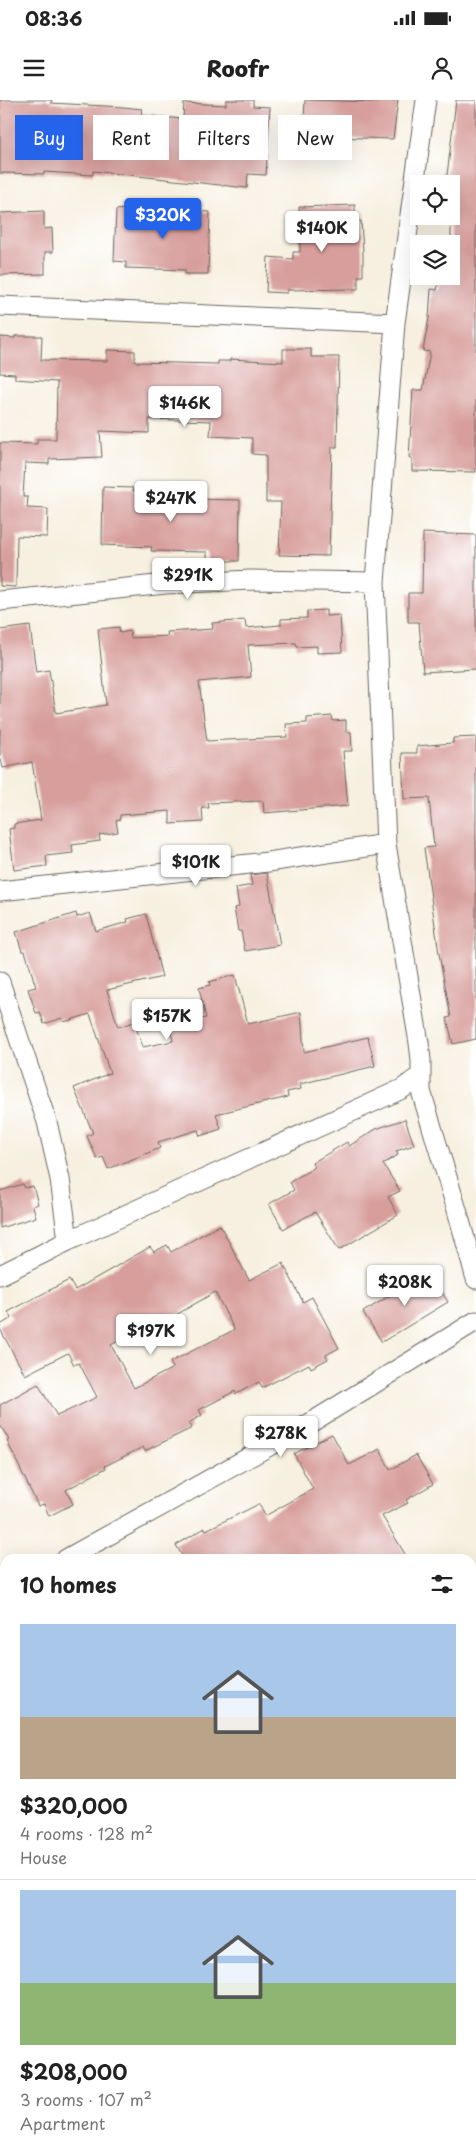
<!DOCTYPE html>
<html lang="en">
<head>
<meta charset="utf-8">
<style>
	:root { --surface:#fff; --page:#f6f6f6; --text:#222; --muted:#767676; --line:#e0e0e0; --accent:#2563eb }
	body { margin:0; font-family:"Playpen Sans",sans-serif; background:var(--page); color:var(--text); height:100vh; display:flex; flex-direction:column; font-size:19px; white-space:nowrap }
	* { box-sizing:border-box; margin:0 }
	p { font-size:16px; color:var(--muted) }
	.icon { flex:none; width:28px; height:28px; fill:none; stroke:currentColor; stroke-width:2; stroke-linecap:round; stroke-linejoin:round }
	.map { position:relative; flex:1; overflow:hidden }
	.details { position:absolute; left:0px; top:1454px; width:476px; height:601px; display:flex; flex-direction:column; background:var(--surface); border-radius:15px 15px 0 0; box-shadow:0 5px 20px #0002 }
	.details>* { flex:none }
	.guide { position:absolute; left:15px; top:15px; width:446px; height:45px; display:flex; gap:10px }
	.tools { position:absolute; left:410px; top:75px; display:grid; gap:10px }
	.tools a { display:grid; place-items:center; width:50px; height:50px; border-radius:0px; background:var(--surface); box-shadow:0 5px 20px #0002; font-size:25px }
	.price { position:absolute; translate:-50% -42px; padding:0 11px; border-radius:5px; background:#fff; color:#222; font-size:16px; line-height:32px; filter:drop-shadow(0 1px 2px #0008) }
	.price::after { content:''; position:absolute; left:50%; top:30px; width:15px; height:11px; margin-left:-8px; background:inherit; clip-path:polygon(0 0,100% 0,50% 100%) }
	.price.current { background:var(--accent); color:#fff }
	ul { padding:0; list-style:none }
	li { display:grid; align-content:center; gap:10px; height:265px; padding:0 20px }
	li+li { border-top:1px solid var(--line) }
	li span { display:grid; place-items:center; height:155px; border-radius:0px; color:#555 }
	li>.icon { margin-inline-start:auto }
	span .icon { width:90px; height:90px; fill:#fffc; stroke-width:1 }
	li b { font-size:21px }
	h2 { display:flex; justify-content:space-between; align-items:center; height:60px; padding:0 20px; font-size:21px }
	.chip { padding:0 18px; border-radius:0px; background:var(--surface); box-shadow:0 5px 20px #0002; font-size:18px; line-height:45px }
	.chip.current { background:var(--accent); color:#fff }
	.status { display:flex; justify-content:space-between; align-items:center; height:35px; padding:0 25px; background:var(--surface); direction:ltr }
	.status svg { height:14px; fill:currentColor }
	header { display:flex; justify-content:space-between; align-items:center; height:65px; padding:0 20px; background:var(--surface); font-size:22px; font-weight:800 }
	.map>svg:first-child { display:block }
	.building { fill:#d79e9b; fill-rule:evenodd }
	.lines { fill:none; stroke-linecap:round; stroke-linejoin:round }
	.street-casing { stroke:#696661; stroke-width:21 }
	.street { stroke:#fff; stroke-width:19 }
</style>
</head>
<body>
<div class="status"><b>08:36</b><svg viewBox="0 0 49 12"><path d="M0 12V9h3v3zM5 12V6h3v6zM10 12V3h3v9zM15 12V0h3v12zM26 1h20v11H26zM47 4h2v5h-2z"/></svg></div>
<header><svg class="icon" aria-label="menu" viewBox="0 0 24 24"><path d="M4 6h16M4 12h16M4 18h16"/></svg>Roofr<svg class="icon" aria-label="person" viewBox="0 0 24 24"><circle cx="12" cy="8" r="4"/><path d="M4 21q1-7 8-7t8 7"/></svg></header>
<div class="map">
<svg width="476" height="2054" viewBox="0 0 476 2054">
	<rect width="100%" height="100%" fill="#fff"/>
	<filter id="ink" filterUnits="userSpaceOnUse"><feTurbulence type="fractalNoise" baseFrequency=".02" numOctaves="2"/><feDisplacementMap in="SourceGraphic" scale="10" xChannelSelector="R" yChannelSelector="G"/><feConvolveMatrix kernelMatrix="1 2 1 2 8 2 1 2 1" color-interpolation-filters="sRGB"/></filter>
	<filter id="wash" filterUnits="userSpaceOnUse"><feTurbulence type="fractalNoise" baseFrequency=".0096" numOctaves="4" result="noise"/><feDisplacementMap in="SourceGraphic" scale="20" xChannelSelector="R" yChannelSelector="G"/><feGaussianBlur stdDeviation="1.12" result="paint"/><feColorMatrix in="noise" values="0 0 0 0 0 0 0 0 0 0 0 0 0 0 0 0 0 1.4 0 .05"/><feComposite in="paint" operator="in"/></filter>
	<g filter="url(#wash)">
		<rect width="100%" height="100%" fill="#f7f0e0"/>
		<g id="blocks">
			<!-- building -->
			<path class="building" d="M0,0H52L51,3L123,7L142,9L141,15L183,19L184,3L226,5V0H253V6L270,7L266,75L248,74L247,88L93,71V75L44,72V74L0,73Z
				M305,0L378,2V0H398L393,39L332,37V43L303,42L304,36L298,35L297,18L304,19Z
				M456,0H476V372L412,371V358H409L413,290H423L430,252L423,251L429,218L431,189L437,190L439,179L451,181V84H446Z
				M355,105V121H361L363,152V176H358V189L287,190V193L266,192L268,157L293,159V152H300L299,107Z
				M125,109L210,112L208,174H185V170L126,168V162L114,161L116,110Z
				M44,111V129L52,128L53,152H45V174L0,175V113Z
				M15,236H42L41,260L107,261V250L135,251V262L218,264V261H230V259L283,262V249H311V257H339L337,347H332L329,456L279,455L281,402H266V355L252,354V338L210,336L211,321L149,319V333L100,331L102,357L49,359V364L25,363L23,397H28L27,408L48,409L47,437L17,436L16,487L0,486V343L37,344V339H56L57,282L15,279V274L0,273V237L15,238Z
				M103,387L133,388V391L184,394L183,398L191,399L240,400L239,461H207V452L151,451L152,447L102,445Z
				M423,433L476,435V569L423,572L419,522H408V493H422Z
				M326,510V516L340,515L342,552L317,553V546L297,547L296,543L248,545L251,577L199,582L207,641L287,637L286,624L307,623V618L332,616L333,621L346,620V632H351L352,651H343L348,706L264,713L263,701L208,703L209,708H202L203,722L170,724V711L120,715V719L116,720L118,732L99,735L100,741L72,745L73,753L46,756L47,766L14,770L9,729L14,728V724L41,720L32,662L3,668L0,655V530L30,526L36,572L49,570L56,613L106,605L98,529L119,527L120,533L130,531L131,538L168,536L167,532L213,529L212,523L245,520L246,528L281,525V519L307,518V511Z
				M476,637V939L453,944L447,918L451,917L439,854L424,748L434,747L429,698L404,699L402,653H417V646L453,643V638Z
				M267,773L280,845L245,851L241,831H238L234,808L239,807L236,788L252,785L250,775Z
				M76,813L77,817L90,813L96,831L128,822L127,819L146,814L162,877L107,890L118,927L134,922L143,947L173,941L170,925L206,918L199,888L210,885L209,882L235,875L248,924L301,912L304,952L368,937L375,966L300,984L301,989L287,992L288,997L216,1014L221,1029L200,1036L198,1030L158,1042L160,1048L108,1069L103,1057L97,1059L87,1036L93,1033L74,988L110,973L90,914L64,922L62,918L44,924L40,912L36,913L28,889L36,887L25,851H22L16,832Z
				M405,1019L414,1045L396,1051L398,1055L383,1064L400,1091L388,1097L398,1115L339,1150L315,1112L283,1129L269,1104L294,1090L290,1082L315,1067L312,1063L347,1042L349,1046L376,1029Z
				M23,1084L25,1088L33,1086L38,1104L33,1106L36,1117L0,1128V1091Z
				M220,1125L249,1180L283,1163L303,1202L312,1197L339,1248L326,1255L328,1259L311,1268L309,1264L262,1288L259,1282L236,1294L235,1291L199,1310L202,1315L189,1323L192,1328L145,1351L143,1347L105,1366L106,1368L66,1390L73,1404L49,1416L44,1404L38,1406L7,1341L9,1340L0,1325V1305L38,1284L57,1316L97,1297L79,1263L74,1265L68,1253L25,1275L0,1229V1225L12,1218L8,1212L69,1180L75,1190L150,1147L154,1152L167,1145L171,1152ZM215,1192L234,1229L232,1231L170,1262L173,1268L134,1288L111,1245L149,1224L152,1229Z
				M427,1173L433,1185L436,1183L448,1202L382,1242L363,1212Z
				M332,1334L349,1365L380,1349L390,1370L416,1355L433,1384L406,1400L408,1403L382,1416L408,1459H184L176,1445L205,1428L206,1430L259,1404L265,1416L313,1389L294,1354Z"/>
		</g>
	</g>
	<g filter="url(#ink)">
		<use href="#blocks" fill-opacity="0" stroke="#696661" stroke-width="1"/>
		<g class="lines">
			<defs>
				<path id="street" d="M426,0L395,223L375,482L386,744L419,943L421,960V991L457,1110L476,1179
					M0,206L395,223
					M0,501L166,484L251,480L375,482
					M0,791L268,762L386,744
					M0,882L47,1022L60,1079L68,1141
					M0,1175L68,1141L402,989L420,976
					M66,1459L307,1325L476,1221
					M0,1495L5,1493
					M471,1529L476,1526
					M0,1831L5,1828
					M0,1943L5,1951
					M471,1972L476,1968
					M71,2050L74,2054
					M456,2050L459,2054
					M344,2054L350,2050"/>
			</defs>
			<!-- street casing -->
			<use href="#street" class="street-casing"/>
			<!-- street -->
			<use href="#street" class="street"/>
		</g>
	</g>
</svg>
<div class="tools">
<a><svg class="icon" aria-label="locate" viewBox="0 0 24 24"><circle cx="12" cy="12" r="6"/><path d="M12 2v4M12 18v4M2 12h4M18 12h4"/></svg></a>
<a><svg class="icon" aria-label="layers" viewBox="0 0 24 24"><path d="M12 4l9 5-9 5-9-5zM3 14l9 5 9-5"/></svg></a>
</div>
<b class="price current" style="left:163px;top:140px">$320K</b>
<b class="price" style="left:322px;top:153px">$140K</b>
<b class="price" style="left:185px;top:328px">$146K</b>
<b class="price" style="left:171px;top:423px">$247K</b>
<b class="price" style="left:188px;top:500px">$291K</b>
<b class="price" style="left:196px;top:787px">$101K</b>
<b class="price" style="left:167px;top:941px">$157K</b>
<b class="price" style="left:405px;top:1207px">$208K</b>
<b class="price" style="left:151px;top:1256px">$197K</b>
<b class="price" style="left:281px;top:1358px">$278K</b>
<div class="guide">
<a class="chip current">Buy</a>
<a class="chip">Rent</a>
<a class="chip">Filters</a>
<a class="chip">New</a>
</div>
<section class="details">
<h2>10 homes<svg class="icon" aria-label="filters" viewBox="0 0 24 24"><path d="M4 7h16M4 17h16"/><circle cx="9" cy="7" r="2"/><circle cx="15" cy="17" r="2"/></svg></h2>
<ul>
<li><span style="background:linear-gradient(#a9c7e8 60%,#b9a48a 0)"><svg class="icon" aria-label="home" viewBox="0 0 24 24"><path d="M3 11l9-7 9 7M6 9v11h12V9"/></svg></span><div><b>$320,000</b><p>4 rooms · 128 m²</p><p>House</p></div></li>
<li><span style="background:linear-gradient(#a9c7e8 60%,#8fb573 0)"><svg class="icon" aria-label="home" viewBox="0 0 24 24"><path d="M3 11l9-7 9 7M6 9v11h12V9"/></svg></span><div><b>$208,000</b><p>3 rooms · 107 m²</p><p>Apartment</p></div></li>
</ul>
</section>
</div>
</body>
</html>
